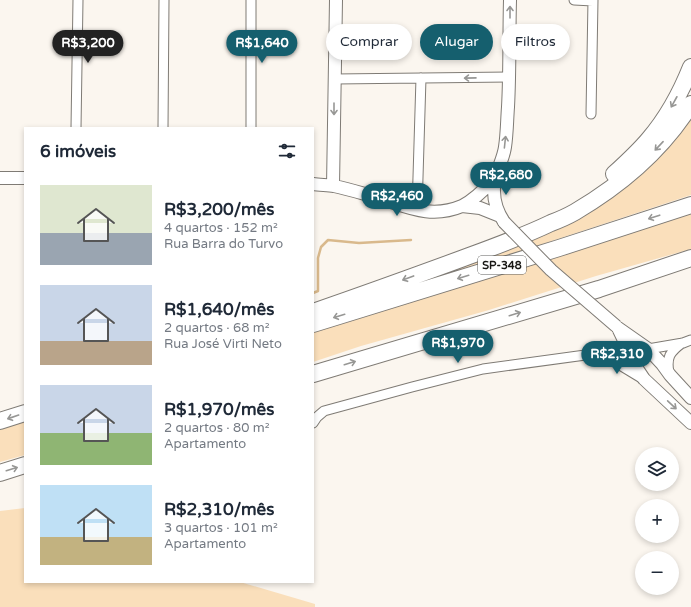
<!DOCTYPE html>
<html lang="pt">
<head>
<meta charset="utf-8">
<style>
	:root { --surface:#fff; --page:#f6f6f7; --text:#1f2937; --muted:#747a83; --accent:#155f6e }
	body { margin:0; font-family:"Varela Round",sans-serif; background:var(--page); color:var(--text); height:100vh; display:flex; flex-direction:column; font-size:15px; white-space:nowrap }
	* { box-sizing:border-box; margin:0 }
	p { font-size:13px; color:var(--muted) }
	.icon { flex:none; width:22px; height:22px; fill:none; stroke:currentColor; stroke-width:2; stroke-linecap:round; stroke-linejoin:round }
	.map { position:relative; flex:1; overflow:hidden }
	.side { position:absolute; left:24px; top:127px; width:290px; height:456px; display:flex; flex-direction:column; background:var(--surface); border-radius:0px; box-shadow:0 2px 6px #0003 }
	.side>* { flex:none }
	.guide { position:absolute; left:326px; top:24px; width:305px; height:36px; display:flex; gap:8px }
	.fabs { position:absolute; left:635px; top:447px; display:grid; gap:8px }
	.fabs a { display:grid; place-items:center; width:44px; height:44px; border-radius:50%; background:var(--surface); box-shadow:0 2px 6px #0003; font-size:20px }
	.price { position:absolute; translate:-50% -34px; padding:0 9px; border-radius:14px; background:var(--accent); color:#fff; font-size:13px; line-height:26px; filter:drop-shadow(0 1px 2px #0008) }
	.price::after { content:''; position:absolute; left:50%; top:24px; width:12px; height:9px; margin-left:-6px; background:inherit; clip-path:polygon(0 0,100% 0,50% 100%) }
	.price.active { background:#222; color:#fff }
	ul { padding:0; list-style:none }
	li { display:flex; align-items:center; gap:12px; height:100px; padding:0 16px }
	li span { display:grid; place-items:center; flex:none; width:112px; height:80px; border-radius:0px; color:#555 }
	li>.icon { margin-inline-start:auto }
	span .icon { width:48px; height:48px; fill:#fffc; stroke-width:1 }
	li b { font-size:17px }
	h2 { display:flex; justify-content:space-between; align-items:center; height:48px; padding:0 16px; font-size:17px }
	.pill { padding:0 14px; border-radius:18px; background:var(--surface); box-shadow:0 2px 6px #0003; font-size:14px; line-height:36px }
	.pill.active { background:var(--accent); color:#fff }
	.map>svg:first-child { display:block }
	.green { fill:#fadfbb }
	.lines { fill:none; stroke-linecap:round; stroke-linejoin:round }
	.stream { stroke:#d9b98c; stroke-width:2.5 }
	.street-casing { stroke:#7f7b75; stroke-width:11 }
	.secondary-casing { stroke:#7f7b75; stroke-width:14 }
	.highway-casing { stroke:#7f7b75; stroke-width:18 }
	.street { stroke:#fff; stroke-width:9 }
	.secondary { stroke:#fff; stroke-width:12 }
	.highway { stroke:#fff; stroke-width:16 }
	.secondary-bridge-casing { stroke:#7f7b75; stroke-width:14; stroke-linecap:butt }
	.secondary-bridge { stroke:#fff; stroke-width:12 }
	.oneway { stroke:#979795 }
	.labels { text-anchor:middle; stroke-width:3; stroke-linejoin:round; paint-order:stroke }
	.shield { fill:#fff; stroke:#5d5d5a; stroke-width:1 }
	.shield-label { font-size:11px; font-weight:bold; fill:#181714 }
</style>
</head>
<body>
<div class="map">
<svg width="691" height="607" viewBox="0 0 691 607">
	<rect width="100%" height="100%" fill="#fbf6ef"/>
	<!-- green -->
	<path class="green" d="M691,117V195L461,271L444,274L398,288L558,226Z
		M691,214V249L596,276L489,310L361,346L313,362V330Z
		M25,421V455L0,462V430Z
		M25,508V582H240L315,604V607H0V511Z"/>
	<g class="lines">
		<!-- stream -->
		<path class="stream" d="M313,293L318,291V258L321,247L328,240L359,243L411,240"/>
		<defs>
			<path id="street" d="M574,0L593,1
				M335,79L509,77
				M591,114L593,0
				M76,128L78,0
				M163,128L164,0
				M251,128V0
				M417,210L421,78
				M648,349L683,343L691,340
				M600,353L643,379
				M669,373C666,357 670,352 682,343
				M313,423L317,417L324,411L412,387L483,369L600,353L617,352L630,353"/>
			<path id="secondary" d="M0,178H25
				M313,184C320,185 328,185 334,186C349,189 364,194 379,198C408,207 431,219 462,206C474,200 485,189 494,179
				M333,186L336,0
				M462,206L480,208L500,216
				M504,222C498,213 494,202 494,191C493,175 503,162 505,147C507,134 507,120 508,107C510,71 509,36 510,0
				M618,328L630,353L634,364L644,379L691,423
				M618,328L648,349L662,364L670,375L691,398"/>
			<path id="highway" d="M614,174C626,163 639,151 649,139C667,118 681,92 691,67
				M313,312C362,295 412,277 461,259C491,248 522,237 551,223C559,220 568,216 575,212C621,185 663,149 691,104
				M313,324L559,248L691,205
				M313,374L599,289L691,258
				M0,421L25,413
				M0,473L25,465"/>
		</defs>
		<!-- street casing -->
		<use href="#street" class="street-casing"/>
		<!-- secondary casing -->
		<use href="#secondary" class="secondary-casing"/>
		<!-- highway casing -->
		<use href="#highway" class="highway-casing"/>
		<!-- street -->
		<use href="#street" class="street"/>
		<!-- secondary -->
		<use href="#secondary" class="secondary"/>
		<!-- highway -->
		<use href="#highway" class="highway"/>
		<defs>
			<path id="secondary-bridge" d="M504,222L551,270L616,326"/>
		</defs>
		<!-- secondary-bridge casing -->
		<use href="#secondary-bridge" class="secondary-bridge-casing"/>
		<!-- secondary-bridge -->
		<use href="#secondary-bridge" class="secondary-bridge"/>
	</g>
	<!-- one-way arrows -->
	<defs><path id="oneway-shaft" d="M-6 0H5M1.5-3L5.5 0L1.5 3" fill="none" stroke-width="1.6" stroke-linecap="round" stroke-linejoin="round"/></defs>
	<g class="oneway">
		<use href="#oneway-shaft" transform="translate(510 12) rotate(-90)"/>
		<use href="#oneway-shaft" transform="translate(470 78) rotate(179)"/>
		<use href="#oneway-shaft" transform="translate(674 102) rotate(119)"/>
		<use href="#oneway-shaft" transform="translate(334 109) rotate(90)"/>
		<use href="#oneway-shaft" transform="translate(505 142) rotate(-84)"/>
		<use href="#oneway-shaft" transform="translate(659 146) rotate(133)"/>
		<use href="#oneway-shaft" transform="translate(654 217) rotate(162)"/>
		<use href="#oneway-shaft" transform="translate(463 277) rotate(163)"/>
		<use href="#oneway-shaft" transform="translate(408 278) rotate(160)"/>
		<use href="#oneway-shaft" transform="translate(515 314) rotate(-17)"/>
		<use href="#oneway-shaft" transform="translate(339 316) rotate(163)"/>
		<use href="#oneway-shaft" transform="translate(350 363) rotate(-17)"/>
		<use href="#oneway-shaft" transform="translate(672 405) rotate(43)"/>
		<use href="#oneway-shaft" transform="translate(13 417) rotate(161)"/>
		<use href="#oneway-shaft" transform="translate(12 469) rotate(-17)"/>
	</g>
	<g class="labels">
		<!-- shield labels -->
		<rect class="shield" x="478" y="256" width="48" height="18" rx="3"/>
		<g class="shield-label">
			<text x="502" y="269">SP-348</text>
		</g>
	</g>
</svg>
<div class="fabs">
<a><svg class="icon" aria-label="layers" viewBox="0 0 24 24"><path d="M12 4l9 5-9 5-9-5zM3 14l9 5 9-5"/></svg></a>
<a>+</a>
<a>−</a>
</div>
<b class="price active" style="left:88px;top:64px">R$3,200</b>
<b class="price" style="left:262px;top:64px">R$1,640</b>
<b class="price" style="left:506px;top:196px">R$2,680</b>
<b class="price" style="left:397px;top:217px">R$2,460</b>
<b class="price" style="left:458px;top:364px">R$1,970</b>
<b class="price" style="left:617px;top:375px">R$2,310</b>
<div class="guide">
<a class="pill">Comprar</a>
<a class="pill active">Alugar</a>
<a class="pill">Filtros</a>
</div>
<section class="side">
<h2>6 imóveis<svg class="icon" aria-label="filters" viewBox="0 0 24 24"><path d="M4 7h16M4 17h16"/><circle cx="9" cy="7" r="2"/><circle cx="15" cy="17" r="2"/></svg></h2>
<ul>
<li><span style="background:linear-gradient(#dfe7d0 60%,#9aa5b1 0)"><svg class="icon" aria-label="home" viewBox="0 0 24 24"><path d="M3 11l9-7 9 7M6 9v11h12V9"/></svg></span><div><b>R$3,200/mês</b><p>4 quartos · 152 m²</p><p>Rua Barra do Turvo</p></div></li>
<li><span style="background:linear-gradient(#c9d6e8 70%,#b9a48a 0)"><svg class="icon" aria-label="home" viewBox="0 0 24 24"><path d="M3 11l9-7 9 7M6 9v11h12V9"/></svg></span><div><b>R$1,640/mês</b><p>2 quartos · 68 m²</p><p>Rua José Virti Neto</p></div></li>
<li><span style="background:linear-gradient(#c9d6e8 60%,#8fb573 0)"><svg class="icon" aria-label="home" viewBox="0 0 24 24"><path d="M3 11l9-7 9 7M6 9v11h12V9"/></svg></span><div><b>R$1,970/mês</b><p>2 quartos · 80 m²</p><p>Apartamento</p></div></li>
<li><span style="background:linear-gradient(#bfe0f5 65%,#c2b280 0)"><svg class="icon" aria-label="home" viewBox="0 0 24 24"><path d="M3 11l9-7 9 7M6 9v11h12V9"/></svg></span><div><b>R$2,310/mês</b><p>3 quartos · 101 m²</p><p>Apartamento</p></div></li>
</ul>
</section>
</div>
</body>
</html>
